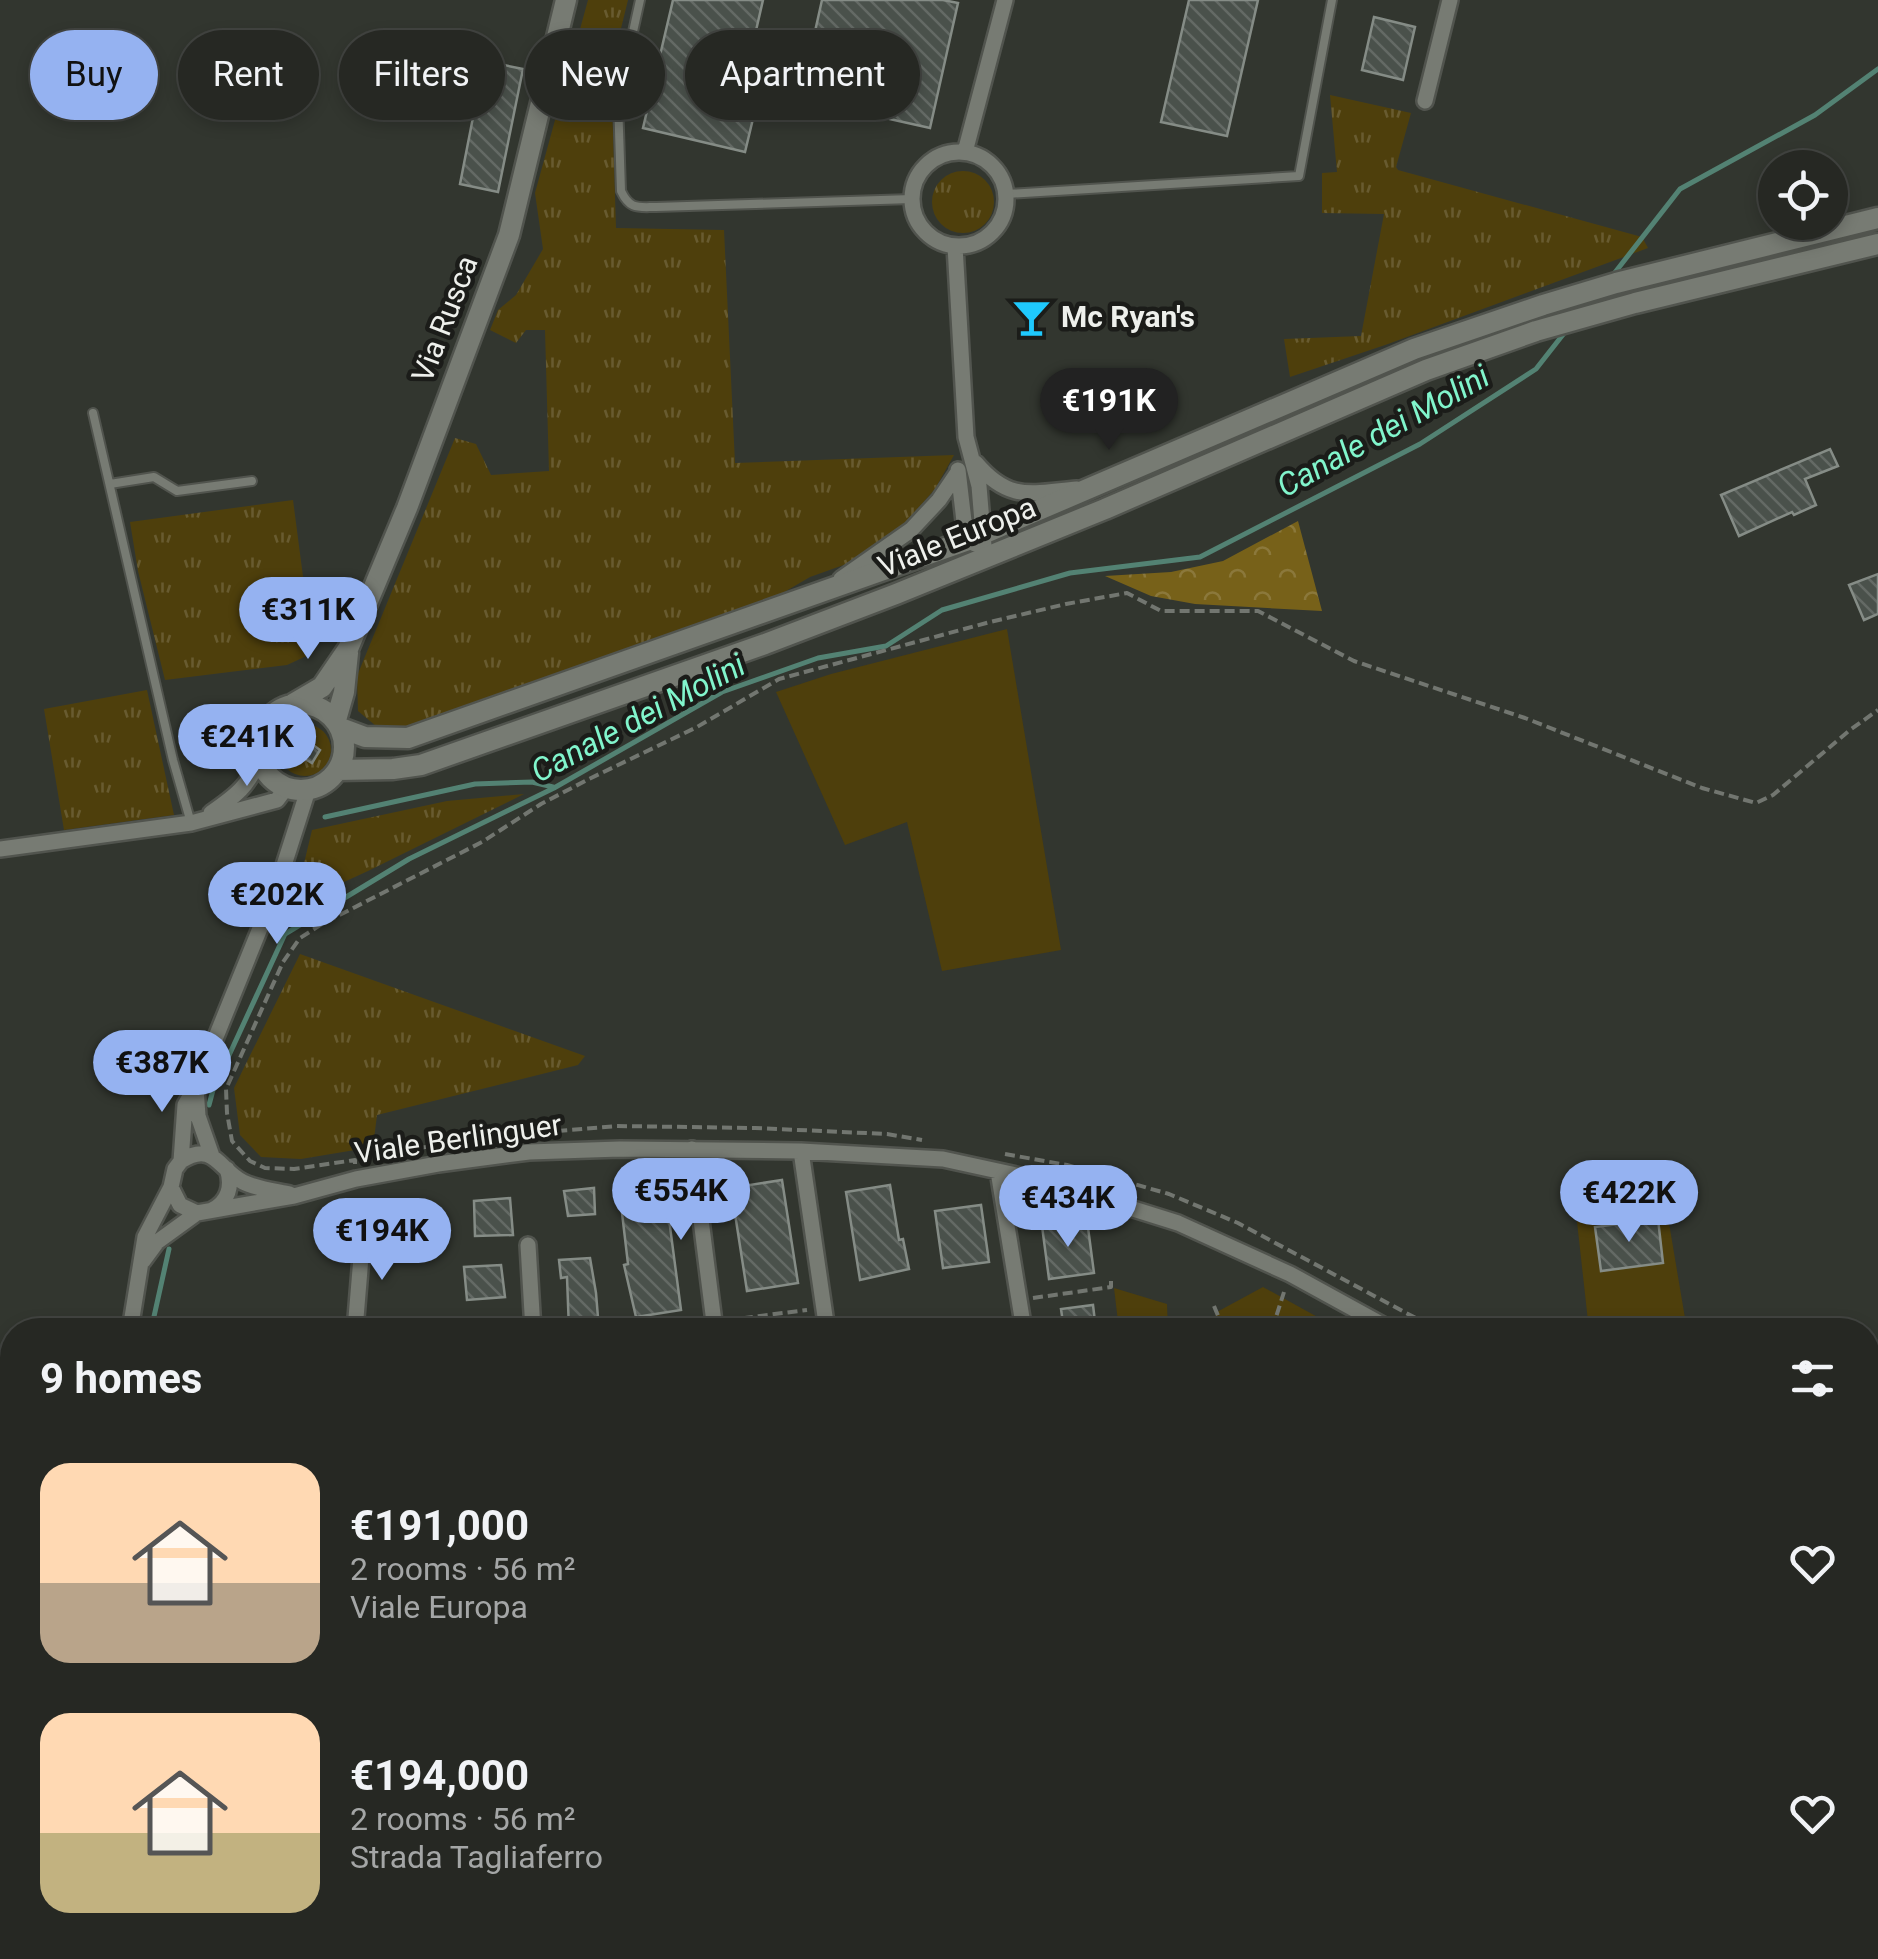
<!DOCTYPE html>
<html lang="en">
<head>
<meta charset="utf-8">
<style>
	:root { --surface:#262823; --page:#323430; --text:#f1f3f6; --muted:#a4a6a6; --line:#424441; --accent:#95b2f1 }
	body { margin:0; font-family:Roboto,sans-serif; background:var(--page); color:var(--text); height:100vh; display:flex; flex-direction:column; font-size:38px; white-space:nowrap }
	* { box-sizing:border-box; margin:0 }
	p { font-size:32px; color:var(--muted) }
	.icon { flex:none; width:55px; height:55px; fill:none; stroke:currentColor; stroke-width:2; stroke-linecap:round; stroke-linejoin:round }
	.map { position:relative; flex:1; overflow:hidden }
	.panel { position:absolute; left:0px; top:1318px; width:1880px; height:642px; display:flex; flex-direction:column; background:var(--surface); border-radius:40px 40px 0 0; box-shadow:0 5px 15px #0003,0 0 0 2px var(--line) }
	.panel>* { flex:none }
	.banner { position:absolute; left:30px; top:30px; width:1000px; height:90px; display:flex; gap:20px }
	.buttons { position:absolute; left:1758px; top:150px; display:grid; gap:20px }
	.buttons a { display:grid; place-items:center; width:90px; height:90px; border-radius:50%; background:var(--surface); box-shadow:0 5px 15px #0003,0 0 0 2px var(--line); font-size:50px }
	.price { position:absolute; translate:-50% -85px; padding:0 22px; border-radius:35px; background:var(--accent); color:#111; font-size:32px; line-height:65px; filter:drop-shadow(0 2px 5px #0008) }
	.price::after { content:''; position:absolute; left:50%; top:60px; width:30px; height:22px; margin-left:-15px; background:inherit; clip-path:polygon(0 0,100% 0,50% 100%) }
	.price.selected { background:#222; color:#fff }
	ul { padding:0; list-style:none }
	li { display:flex; align-items:center; gap:30px; height:250px; padding:0 40px }
	li span { display:grid; place-items:center; flex:none; width:280px; height:200px; border-radius:30px; color:#555 }
	li>.icon { margin-inline-start:auto }
	span .icon { width:120px; height:120px; fill:#fffc; stroke-width:1 }
	li b { font-size:42px }
	h2 { display:flex; justify-content:space-between; align-items:center; height:120px; padding:0 40px; font-size:42px }
	.chip { padding:0 35px; border-radius:45px; background:var(--surface); box-shadow:0 5px 15px #0003,0 0 0 2px var(--line); font-size:35px; line-height:90px }
	.chip.selected { background:var(--accent); color:#111 }
	.map>svg:first-child { display:block }
	.grass { fill:url(#grass-tufts) }
	.forest { fill:url(#forest-crowns) }
	.green { fill:#4e3f0c }
	.lines { fill:none; stroke-linecap:round; stroke-linejoin:round }
	.stream { stroke:#538273; stroke-width:5 }
	.building { fill:url(#building-back-hatch); stroke:#858c86; stroke-width:2.5 }
	.service-casing { stroke:#51544e; stroke-width:12 }
	.minor-casing { stroke:#51544e; stroke-width:20 }
	.tertiary-casing { stroke:#51544e; stroke-width:25 }
	.path { stroke:#727670; stroke-width:4; stroke-dasharray:10 5; stroke-linecap:butt }
	.service { stroke:#777b73; stroke-width:8 }
	.minor { stroke:#777b73; stroke-width:15 }
	.tertiary { stroke:#777b73; stroke-width:20 }
	.labels { text-anchor:middle; stroke-width:9; stroke-linejoin:round; paint-order:stroke }
	.poi-label { font-size:30px; font-weight:bold; fill:#eef0ec; stroke:#1b1c19; text-anchor:start }
	.street-label { font-size:30px; fill:#eef0ec; stroke:#1b1c19 }
	.water-label { font-size:32px; font-style:italic; fill:#81f5cc; stroke:#1b1c19 }
</style>
</head>
<body>
<div class="map">
<svg width="1878" height="1959" viewBox="0 0 1878 1959">
	<defs>
		<pattern id="grass-tufts" width="24" height="20" patternUnits="userSpaceOnUse" patternTransform="scale(2.5)"><rect width="24" height="20" fill="#4e3f0c"/><path d="M3 7l-1-3M5 7V3M7 7l1-3M15 17l-1-3M17 17v-4M19 17l1-3" fill="none" stroke="#685b30"/></pattern>
		<pattern id="forest-crowns" width="20" height="18" patternUnits="userSpaceOnUse" patternTransform="scale(2.5)"><rect width="20" height="18" fill="#776119"/><path d="M2 6a3 3 0 1 1 6 0M12 15a3 3 0 1 1 6 0" fill="none" stroke="#8b783b"/></pattern>
		<pattern id="building-back-hatch" width="6" height="6" patternUnits="userSpaceOnUse" patternTransform="scale(2.5)"><rect width="6" height="6" fill="#4a514b"/><path d="M-1 5l2 2M0 0l6 6M5-1l2 2" fill="none" stroke="#646a65"/></pattern>
	</defs>
	<rect width="100%" height="100%" fill="#32362f"/>
	<!-- grass -->
	<path class="grass" d="M588,0H628L611,69L616,228L724,230L735,463L954,455L935,489L904,524L852,562L810,577L762,605L407,731L376,726L358,711L357,676L455,438L476,444L491,475L549,471L545,330H526L516,343L490,330L498,310L516,295L543,249L535,193Z
		M1330,95L1411,113L1396,167L1398,170L1642,237L1648,248L1388,344L1290,377L1284,339L1361,336L1384,214L1322,213V173L1337,172Z
		M932 202a31 31 0 1 1 62 0a31 31 0 1 1-62 0Z
		M293,500L313,653L287,665L165,680L138,571L130,522Z
		M147,690L174,815L64,830L44,709Z
		M279 750a26 26 0 1 1 52 0a26 26 0 1 1-52 0Z
		M524,794L368,871L294,905L312,830L447,801Z
		M300,954L585,1056L578,1065L377,1115L373,1147L301,1159L261,1157L240,1135L234,1088Z"/>
	<!-- forest -->
	<path class="forest" d="M1298,521L1322,611L1195,604L1151,596L1105,576L1171,572L1223,561Z"/>
	<!-- green -->
	<path class="green" d="M1007,629L1061,950L942,971L907,822L845,845L776,692L831,674Z
		M1593,1209L1601,1271L1663,1263L1659,1225L1669,1223L1687,1330H1589L1576,1213Z
		M1263,1287L1341,1330H1220L1215,1313Z
		M1114,1288L1167,1304L1168,1330H1119Z"/>
	<g class="lines">
		<!-- stream -->
		<path class="stream" d="M1613,275L1680,189L1815,115L1878,69
			M325,817L475,784L532,782L553,787
			M209,1105L213,1090L285,934L409,859L554,788L722,692L818,658L886,646L942,610L1070,573L1200,557L1420,444L1536,369L1565,332
			M151,1330L169,1249
			M128,1959V1948"/>
	</g>
	<!-- building -->
	<path class="building" d="M673,0H763L752,48L769,52L745,152L643,128Z
		M822,0H943L958,3L930,128L800,99Z
		M1189,0H1258L1227,136L1161,122Z
		M1374,17L1415,27L1403,80L1362,70Z
		M484,61L523,69L498,192L460,184Z
		M1830,449L1838,466L1805,479L1816,505L1794,515L1792,512L1739,536L1721,495Z
		M1878,574V614L1864,620L1849,585Z
		M301,736L320,750L312,763L300,756H294L286,747L287,741L291,737Z
		M782,1180L798,1283L747,1291L731,1188Z
		M664,1181L681,1310L636,1317L624,1265L628,1264L619,1187Z
		M890,1185L899,1240L903,1239L909,1269L860,1280L846,1192Z
		M594,1188L595,1214L568,1216L564,1191Z
		M510,1198L513,1235L475,1236L474,1201Z
		M981,1205L989,1262L943,1268L935,1211Z
		M1658,1219L1663,1263L1601,1271L1595,1227Z
		M1087,1220L1094,1273L1049,1279L1042,1226Z
		M590,1258L596,1293L599,1330H569L567,1277L561,1278L559,1260Z
		M501,1265L505,1297L467,1300L464,1267Z
		M1093,1305L1096,1330H1064L1061,1309Z"/>
	<g class="lines">
		<defs>
			<path id="service" d="M640,0L618,100L621,191C630,210 638,207 656,207L912,199
				M1007,194L1299,176L1332,0
				M93,413L173,760L191,823
				M110,484L154,477L177,491L252,481"/>
			<path id="minor" d="M1425,101L1450,0
				M912 199a47 47 0 1 1 94 0a47 47 0 1 1-94 0Z
				M965,152L1005,0
				M955,246L966,437L979,486L985,558
				M976,463C1009,502 1031,493 1077,489
				M958,470L964,521L975,544
				M841,579L911,530L939,500L958,472
				M211,813C234,797 251,785 259,757
				M0,849L191,823L277,800L286,788
				M196,1088L198,1116L212,1156
				M692,1149L715,1330
				M801,1151L827,1330
				M181,1161C214,1140 219,1170 243,1182C257,1189 276,1191 290,1194
				M998,1171L1024,1330
				M171,1187L180,1205L197,1213L294,1196L356,1179L438,1164L529,1152L620,1149L801,1151L943,1159L1044,1181L1178,1223L1290,1274L1392,1330
				M212,1210C228,1202 233,1186 227,1169
				M528,1245L533,1330
				M143,1261L157,1242L197,1213
				M130,1330L145,1237L171,1187L175,1169L181,1161L185,1105L196,1086L278,884L308,790
				M355,1330L363,1233
				M0,1576L12,1574
				M983,1948L1007,1959
				M1227,1948L1228,1959
				M1831,1948L1836,1959
				M101,1959L102,1948
				M1623,1959L1626,1948"/>
			<path id="tertiary" d="M258 747a43 43 0 1 1 86 0a43 43 0 1 1-86 0Z
				M293,704L322,687L348,649L407,508L509,235L566,0
				M336,720L344,692L348,653
				M341,728L365,737L408,738L971,539L1414,349L1543,305L1616,283L1878,218
				M338,770L393,769L421,765L765,644L896,594L1105,509L1426,370L1536,331L1635,303L1878,244"/>
		</defs>
		<!-- service casing -->
		<use href="#service" class="service-casing"/>
		<!-- minor casing -->
		<use href="#minor" class="minor-casing"/>
		<!-- tertiary casing -->
		<use href="#tertiary" class="tertiary-casing"/>
		<!-- path -->
		<path class="path" d="M1005,1154L1067,1165L1169,1194L1238,1223L1438,1330
			M385,1159L384,1154L485,1137L617,1126L755,1128L887,1134L922,1140
			M355,1164V1160L294,1169L265,1168L250,1161L232,1141L227,1113L226,1089L283,962L300,938L322,924L482,842L541,804L589,779L697,727L779,679L990,622L1066,604L1127,593L1161,611H1258L1354,661L1525,718L1702,788L1756,803L1773,795L1850,730L1878,710
			M1033,1298L1111,1287V1281
			M1214,1306L1224,1330
			M728,1320L807,1310
			M1276,1330V1317L1284,1292
			M352,1959L353,1948"/>
		<!-- service -->
		<use href="#service" class="service"/>
		<!-- minor -->
		<use href="#minor" class="minor"/>
		<!-- tertiary -->
		<use href="#tertiary" class="tertiary"/>
	</g>
	<!-- icons -->
	<defs>
		<symbol id="bar-bare" viewBox="-9 -9 18 18"><path d="M-6-5H6L.8 .8V4.5H3.5V6h-7V4.5H-.8V.8Z" fill="#1fc9fd" stroke="#1b1c19" stroke-width="2.5" paint-order="stroke"/></symbol>
	</defs>
	<g fill-rule="evenodd">
		<use href="#bar-bare" x="1004" y="290" width="55" height="55"/>
	</g>
	<g class="labels">
		<!-- poi labels -->
		<g class="poi-label">
			<text x="1061" y="327">Mc Ryan's</text>
		</g>
		<!-- street labels -->
		<g class="street-label">
			<text transform="translate(445 319) rotate(-69)" y="10">Via Rusca</text>
			<text transform="translate(957 537) rotate(-22)" y="10">Viale Europa</text>
			<text transform="translate(458 1139) rotate(-8)" y="10">Viale Berlinguer</text>
		</g>
		<!-- water labels -->
		<g class="water-label">
			<text transform="translate(1383 431) rotate(-29)" y="11">Canale dei Molini</text>
			<text transform="translate(638 718) rotate(-28)" y="11">Canale dei Molini</text>
		</g>
	</g>
</svg>
<div class="buttons">
<a><svg class="icon" aria-label="locate" viewBox="0 0 24 24"><circle cx="12" cy="12" r="6"/><path d="M12 2v4M12 18v4M2 12h4M18 12h4"/></svg></a>
</div>
<b class="price selected" style="left:1109px;top:453px">€191K</b>
<b class="price" style="left:308px;top:662px">€311K</b>
<b class="price" style="left:247px;top:789px">€241K</b>
<b class="price" style="left:277px;top:947px">€202K</b>
<b class="price" style="left:162px;top:1115px">€387K</b>
<b class="price" style="left:681px;top:1243px">€554K</b>
<b class="price" style="left:1629px;top:1245px">€422K</b>
<b class="price" style="left:1068px;top:1250px">€434K</b>
<b class="price" style="left:382px;top:1283px">€194K</b>
<div class="banner">
<a class="chip selected">Buy</a>
<a class="chip">Rent</a>
<a class="chip">Filters</a>
<a class="chip">New</a>
<a class="chip">Apartment</a>
</div>
<section class="panel">
<h2>9 homes<svg class="icon" aria-label="filters" viewBox="0 0 24 24"><path d="M4 7h16M4 17h16"/><circle cx="9" cy="7" r="2"/><circle cx="15" cy="17" r="2"/></svg></h2>
<ul>
<li><span style="background:linear-gradient(#ffd9b3 60%,#b9a48a 0)"><svg class="icon" aria-label="home" viewBox="0 0 24 24"><path d="M3 11l9-7 9 7M6 9v11h12V9"/></svg></span><div><b>€191,000</b><p>2 rooms · 56 m²</p><p>Viale Europa</p></div><svg class="icon" aria-label="heart" viewBox="0 0 24 24"><path d="M12 20l-8-8c-3-5 5-10 8-4 3-6 11-1 8 4z"/></svg></li>
<li><span style="background:linear-gradient(#ffd9b3 60%,#c2b280 0)"><svg class="icon" aria-label="home" viewBox="0 0 24 24"><path d="M3 11l9-7 9 7M6 9v11h12V9"/></svg></span><div><b>€194,000</b><p>2 rooms · 56 m²</p><p>Strada Tagliaferro</p></div><svg class="icon" aria-label="heart" viewBox="0 0 24 24"><path d="M12 20l-8-8c-3-5 5-10 8-4 3-6 11-1 8 4z"/></svg></li>
</ul>
</section>
</div>
</body>
</html>
